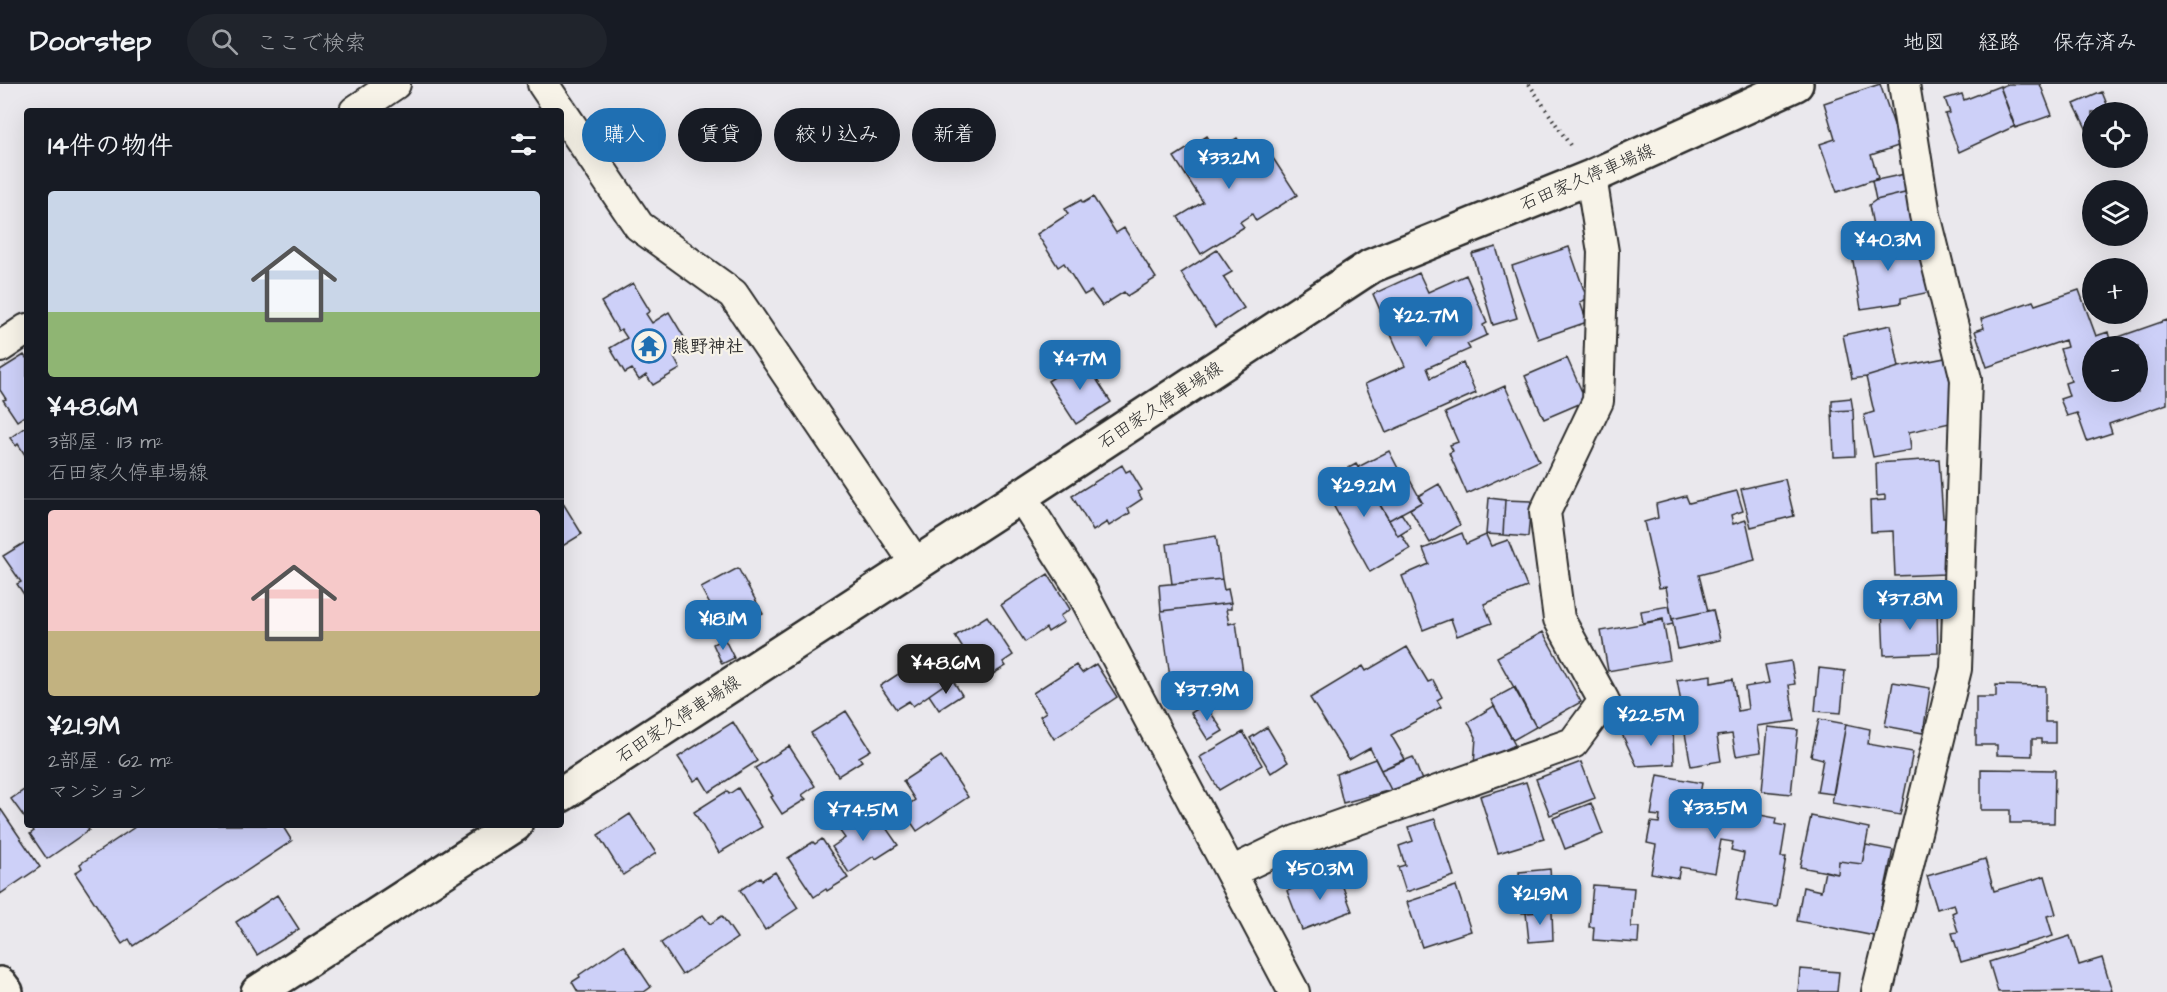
<!DOCTYPE html>
<html lang="ja">
<head>
<meta charset="utf-8">
<style>
	:root { --surface:#171b24; --page:#20242c; --text:#f1f3f6; --muted:#9ea1a6; --line:#363941; --accent:#1f6fb2 }
	body { margin:0; font-family:"Architects Daughter","Klee One",sans-serif; background:var(--page); color:var(--text); height:100vh; display:flex; flex-direction:column; font-size:22px; white-space:nowrap }
	* { box-sizing:border-box; margin:0 }
	p { font-size:20px; color:var(--muted) }
	.icon { flex:none; width:33px; height:33px; fill:none; stroke:currentColor; stroke-width:2; stroke-linecap:round; stroke-linejoin:round }
	.map { position:relative; flex:1; overflow:hidden }
	.sheet { position:absolute; left:24px; top:24px; width:540px; height:720px; display:flex; flex-direction:column; background:var(--surface); border-radius:6px; box-shadow:0 6px 24px #0002 }
	.sheet>* { flex:none }
	.top-card { position:absolute; left:582px; top:24px; width:570px; height:54px; display:flex; gap:12px }
	.fabs { position:absolute; left:2082px; top:18px; display:grid; gap:12px }
	.fabs a { display:grid; place-items:center; width:66px; height:66px; border-radius:50%; background:var(--surface); box-shadow:0 6px 24px #0002; font-size:30px }
	.price { position:absolute; translate:-50% -51px; padding:0 14px; border-radius:12px; background:var(--accent); color:#fff; font-size:20px; line-height:39px; filter:drop-shadow(0 2px 3px #0008) }
	.price::after { content:''; position:absolute; left:50%; top:36px; width:18px; height:14px; margin-left:-9px; background:inherit; clip-path:polygon(0 0,100% 0,50% 100%) }
	.price.active { background:#222; color:#fff }
	ul { padding:0; list-style:none }
	li { display:grid; align-content:center; gap:12px; height:318px; padding:0 24px }
	li+li { border-top:2px solid var(--line) }
	li span { display:grid; place-items:center; height:186px; border-radius:6px; color:#555 }
	li>.icon { margin-inline-start:auto }
	span .icon { width:108px; height:108px; fill:#fffc; stroke-width:1 }
	li b { font-size:26px }
	h2 { display:flex; justify-content:space-between; align-items:center; height:72px; padding:0 24px; font-size:26px }
	.tag { padding:0 21px; border-radius:27px; background:var(--surface); box-shadow:0 6px 24px #0002; font-size:21px; line-height:54px }
	.tag.active { background:var(--accent); color:#fff }
	header { display:flex; align-items:center; gap:36px; box-sizing:border-box; height:84px; padding:0 30px; background:var(--surface); border-bottom:2px solid var(--line) }
	header strong { font-size:28px }
	nav { display:flex; gap:33px; margin-inline-start:auto; font-size:21px }
	.search { width:420px; height:54px; background:var(--page); display:flex; align-items:center; gap:15px; box-sizing:border-box; padding:0 21px; border-radius:33px; color:var(--muted); font-size:22px }
	.map>svg:first-child { display:block }
	.building { fill:#cdd0f8; stroke:#2b2b2b; stroke-width:1.5; fill-rule:evenodd }
	.lines { fill:none; stroke-linecap:round; stroke-linejoin:round }
	.minor-casing { stroke:#2b2b2b; stroke-width:34 }
	.secondary-casing { stroke:#2b2b2b; stroke-width:38 }
	.path { stroke:#2b2b2b; stroke-width:4; stroke-dasharray:1.5 4.5; stroke-linecap:butt }
	.minor { stroke:#f7f3e8; stroke-width:30 }
	.secondary { stroke:#f7f3e8; stroke-width:33 }
	.labels { text-anchor:middle; stroke-width:4.5; stroke-linejoin:round; paint-order:stroke }
	.street-label { font-size:18px; fill:#2b2b2b; stroke:#f7f3e8 }
	.poi-label { font-size:18px; font-weight:bold; fill:#2b2b2b; stroke:#f7f3e8; text-anchor:start }
</style>
</head>
<body>
<header>
<strong>Doorstep</strong>
<div class="search"><svg class="icon" aria-label="search" viewBox="0 0 24 24"><circle cx="10" cy="10" r="6"/><path d="M15 15l6 6"/></svg>ここで検索</div>
<nav><a>地図</a><a>経路</a><a>保存済み</a></nav>
</header>
<div class="map">
<svg width="2167" height="908" viewBox="0 0 2167 908">
	<rect width="100%" height="100%" fill="#eae8ed"/>
	<filter id="ink" filterUnits="userSpaceOnUse"><feTurbulence type="fractalNoise" baseFrequency=".0167" numOctaves="2"/><feDisplacementMap in="SourceGraphic" scale="12" xChannelSelector="R" yChannelSelector="G"/><feConvolveMatrix kernelMatrix="1 2 1 2 8 2 1 2 1" color-interpolation-filters="sRGB"/></filter>
	<g filter="url(#ink)">
		<!-- building -->
		<path class="building" d="M1880,0L1901,61L1871,71L1878,94L1837,108L1820,60L1835,55L1824,19Z
			M2008,0H2040L2052,31L2015,44L2000,3Z
			M2000,2L2015,42L1959,68L1945,30L1950,29L1945,15L1962,10L1964,16Z
			M2102,8L2110,28H2092V44L2087,46L2074,20Z
			M1207,52L1216,67L1237,54L1255,82L1271,71L1297,111L1256,137L1252,130L1240,138L1244,143L1201,170L1178,133L1203,118L1174,73Z
			M1905,90L1909,108L1876,116L1872,97Z
			M1909,108L1915,145L1875,152L1869,121L1876,116Z
			M1093,113L1116,149L1124,144L1156,194L1127,212L1124,208L1102,222L1091,207L1084,211L1064,179L1058,183L1037,150L1068,130L1065,125L1081,116L1083,119Z
			M1891,152L1893,164L1921,159L1930,208L1901,214V219L1861,225L1850,159Z
			M1496,163L1517,234L1493,241L1472,170Z
			M1569,163L1587,215L1580,218L1587,238L1538,255L1512,182Z
			M1217,166L1232,188L1223,193L1244,224L1215,243L1181,189Z
			M1419,189L1428,208L1466,191L1487,239L1483,241L1487,251L1467,260L1470,265L1427,284L1431,294L1463,279L1476,309L1386,349L1365,300L1405,282L1373,210Z
			M633,199L650,227L646,230L652,239L669,228L684,253L677,258L683,268L674,273L680,285L653,301L646,291L639,296L632,285L625,289L610,264L627,254L621,245L618,247L601,218Z
			M2079,206L2096,252L2108,248L2110,256L2167,236V320L2109,340L2112,349L2087,357L2077,329L2067,332L2060,315L2069,312L2065,299L2071,297L2060,265L2067,263L2065,256L1987,283L1975,247L1984,244L1981,235L2033,217L2035,221ZM2092,262H2138V308H2092Z
			M1891,241L1899,283L1866,293L1852,295L1843,251Z
			M24,271L27,275V330L17,337L3,316L6,315L0,306V286Z
			M1083,274L1111,318L1076,340L1048,297Z
			M1567,274L1586,317L1544,335L1525,292Z
			M1945,274L1959,337L1909,348L1911,366L1873,373L1864,331L1874,328L1866,293L1899,283Z
			M1505,302L1539,377L1467,410L1449,369L1453,367L1450,361L1458,358L1445,329Z
			M1851,314L1853,326L1832,327V316Z
			M1853,326L1855,372L1834,373L1832,327Z
			M27,342V374L18,360L16,362L10,354Z
			M1389,367L1402,392L1372,407L1358,383Z
			M1939,375L1943,434H1949L1951,461L1944,462L1945,490L1895,492L1893,447L1871,448L1870,417L1885,416V411L1877,412L1876,379Z
			M1356,380L1398,452L1401,450L1410,465L1370,488L1321,399Z
			M1122,381L1126,388L1130,386L1142,406L1138,408L1142,415L1128,424L1130,429L1109,442L1107,438L1093,447L1072,412Z
			M1406,389L1422,418L1389,436L1372,407Z
			M1785,395L1794,432L1751,443L1741,405Z
			M1439,400L1460,441L1430,459L1410,425L1422,418L1418,412Z
			M1737,407L1743,427L1731,431L1733,440L1746,436L1755,476L1699,491L1708,527L1672,535L1666,503L1659,504L1644,438L1658,434L1656,420L1686,412L1689,419Z
			M1489,414L1505,416L1503,451L1486,450Z
			M561,416L582,450L561,463Z
			M1505,416L1531,417L1528,453L1503,451Z
			M1401,429L1411,444L1398,452L1389,436Z
			M1462,449L1466,460L1486,451L1491,462L1508,456L1527,503L1484,520L1492,539L1457,552L1451,535L1423,546L1402,492L1429,480L1423,465Z
			M1216,452L1222,495L1172,500L1167,460Z
			M27,457V515L17,500L21,498L3,472Z
			M738,484L763,530L726,550L701,504Z
			M1048,490L1070,525L1060,532L1064,538L1048,548L1046,544L1025,558L1001,521Z
			M1222,495L1224,506L1228,505L1231,519L1161,527L1159,501Z
			M1231,519V525H1226L1229,540L1236,538L1245,604L1203,610L1201,596L1171,601L1161,527Z
			M1669,522L1673,540L1664,542L1663,535L1643,539L1641,527Z
			M1937,524L1938,569L1884,571L1882,526Z
			M1713,526L1720,556L1678,565L1672,535Z
			M987,532L1013,571L1003,578L1006,582L980,598L969,581L972,579L955,552Z
			M1663,536L1670,576L1608,587L1601,547Z
			M1543,548L1581,618L1536,643L1497,573Z
			M724,554L734,574L722,580L713,560Z
			M1407,563L1428,598L1433,596L1442,613L1437,616L1441,623L1391,651L1405,675L1381,686L1370,664L1349,676L1310,614L1363,582L1366,587Z
			M929,570L935,579L939,576L952,595L913,622L909,617L896,625L880,602Z
			M1791,577L1795,600L1789,601L1795,637L1757,642L1761,668L1736,672L1732,650L1717,652L1721,677L1691,682L1684,644L1678,645L1674,620L1681,619L1677,596L1711,591V599L1733,595L1738,627L1748,625L1745,603L1769,599L1765,581Z
			M1096,580L1117,613L1054,655L1040,632L1046,628L1033,609L1076,581L1082,589Z
			M1819,584L1845,587L1841,629L1815,627Z
			M952,595L962,611L939,626L929,611Z
			M1893,598L1930,604L1923,649L1885,642Z
			M1996,601L2045,602V638H2055V659H2041V655H2032V672L1997,671V661H1976V613H1996Z
			M1515,603L1536,643L1513,656L1491,616Z
			M1205,620L1223,647L1208,656L1191,629Z
			M1494,622L1515,661L1474,681L1476,653L1468,638Z
			M846,627L871,666L859,673L862,677L838,692L811,649Z
			M1819,635L1846,640L1833,710L1817,708L1823,675L1811,672Z
			M733,638L757,677L709,708L700,693L694,697L678,673Z
			M1846,640L1870,645L1868,660L1913,668L1900,731L1832,719Z
			M1267,643L1288,678L1271,689L1250,654Z
			M1768,643L1798,646L1791,710L1762,707Z
			M1673,646L1674,680L1637,682L1621,648Z
			M1243,648L1262,681L1219,706L1200,673Z
			M789,662L815,702L802,711L806,715L782,730L771,713L773,712L755,684Z
			M941,672L968,713L917,747L902,725L915,716L903,697Z
			M1413,673L1423,699L1391,706L1381,686Z
			M1375,675L1391,706L1343,719L1336,690Z
			M1581,678L1595,714L1550,731L1536,695Z
			M1981,685L2055,686L2054,739H2010V726H1981Z
			M1658,691L1702,699L1697,727L1711,729L1712,722L1776,734L1775,740L1786,742L1781,773H1786L1777,823L1736,816L1744,769L1731,766L1733,758L1721,756L1715,789L1680,783L1678,794L1651,789L1656,761L1647,759L1651,738L1659,739L1660,732L1651,731Z
			M1526,698L1544,755L1498,769L1480,712Z
			M27,704V737L11,715Z
			M738,704L762,743L719,769L694,728L727,707L729,710Z
			M1591,719L1603,750L1565,765L1553,734Z
			M0,724L40,783L0,810Z
			M865,729L872,741L880,735L898,761L876,775L874,772L849,789L832,763L845,754L839,746Z
			M630,730L656,769L623,791L598,751Z
			M1811,732L1869,744L1862,780L1839,777L1838,790L1800,783Z
			M1435,735L1454,792L1406,808L1398,783L1405,781L1399,762L1413,757L1408,743Z
			M30,741H86L89,746L47,775L30,750L34,747Z
			M138,741H282L292,757L133,862L129,855L122,860L75,789L82,784L80,780Z
			M822,755L848,794L827,807L826,805L814,813L788,774L813,758L815,760Z
			M1866,761L1893,766L1875,852L1797,837L1803,803L1821,807L1825,787L1838,790L1839,777L1862,780Z
			M1985,775L1994,807L2045,792L2056,830L2047,832L2053,852L1961,878L1952,849L1958,848L1952,829L1956,827L1954,820L1937,825L1927,792Z
			M1550,785L1551,797L1569,795L1570,813L1551,815L1552,827L1522,829L1519,788Z
			M1337,787L1352,827L1302,846L1287,807Z
			M775,788L798,824L765,846L740,806L760,793L762,796Z
			M1593,801L1634,804L1631,843H1639L1638,859L1593,856L1594,843H1589Z
			M1456,802L1471,847L1422,863L1407,818Z
			M277,811L299,845L257,871L236,838Z
			M1552,827L1553,856L1529,858L1526,829Z
			M703,831L710,840L722,832L737,854L682,891L661,859Z
			M2070,852L2079,881L2102,874L2112,907L1998,908L1989,878Z
			M623,861L651,903L644,908H578L572,898L580,893L579,891Z
			M1800,885L1839,888L1837,908H1798Z"/>
		<g class="lines">
			<defs>
				<path id="minor" d="M543,0L639,142L733,210L916,480
					M355,27L395,0
					M0,263L27,245
					M1021,412L1080,504L1294,908
					M1231,788L1296,757L1573,659L1604,617L1559,535L1545,428L1598,317L1603,168L1591,93
					M1877,908L1956,585L1966,295L1925,131L1904,0"/>
				<path id="secondary" d="M561,711L1021,412L1371,182L1591,93L1796,0
					M0,900L6,908
					M258,908L515,741"/>
			</defs>
			<!-- minor casing -->
			<use href="#minor" class="minor-casing"/>
			<!-- secondary casing -->
			<use href="#secondary" class="secondary-casing"/>
			<!-- path -->
			<path class="path" d="M1529,0L1572,64"/>
			<!-- minor -->
			<use href="#minor" class="minor"/>
			<!-- secondary -->
			<use href="#secondary" class="secondary"/>
		</g>
	</g>
	<!-- icons -->
	<defs>
		<symbol id="temple-ring" viewBox="-11 -11 22 22"><circle r="9.5" fill="#f7f3e8" stroke="#1f6fb2" stroke-width="1.5"/><path d="M0-6L5-2H3V0L6.5 2.5H4V6H1.5V3h-3V6H-4V2.5H-6.5L-3 0V-2H-5Z" fill="#1f6fb2"/></symbol>
	</defs>
	<g fill-rule="evenodd">
		<use href="#temple-ring" x="630" y="243" width="38" height="38"/>
	</g>
	<g class="labels">
		<!-- street labels -->
		<g class="street-label">
			<text transform="translate(1587 93) rotate(-23)" y="6">石田家久停車場線</text>
			<text transform="translate(1160 321) rotate(-33)" y="6">石田家久停車場線</text>
			<text transform="translate(678 635) rotate(-33)" y="6">石田家久停車場線</text>
		</g>
		<!-- poi labels -->
		<g class="poi-label">
			<text x="672" y="268">熊野神社</text>
		</g>
	</g>
</svg>
<div class="fabs">
<a><svg class="icon" aria-label="locate" viewBox="0 0 24 24"><circle cx="12" cy="12" r="6"/><path d="M12 2v4M12 18v4M2 12h4M18 12h4"/></svg></a>
<a><svg class="icon" aria-label="layers" viewBox="0 0 24 24"><path d="M12 4l9 5-9 5-9-5zM3 14l9 5 9-5"/></svg></a>
<a>+</a>
<a>−</a>
</div>
<b class="price" style="left:1229px;top:106px">¥33.2M</b>
<b class="price" style="left:1888px;top:188px">¥40.3M</b>
<b class="price" style="left:1426px;top:264px">¥22.7M</b>
<b class="price" style="left:1080px;top:307px">¥47M</b>
<b class="price" style="left:1364px;top:434px">¥29.2M</b>
<b class="price" style="left:1910px;top:547px">¥37.8M</b>
<b class="price" style="left:723px;top:567px">¥18.1M</b>
<b class="price active" style="left:946px;top:611px">¥48.6M</b>
<b class="price" style="left:1207px;top:638px">¥37.9M</b>
<b class="price" style="left:1651px;top:663px">¥22.5M</b>
<b class="price" style="left:1715px;top:756px">¥33.5M</b>
<b class="price" style="left:863px;top:758px">¥74.5M</b>
<b class="price" style="left:1320px;top:817px">¥50.3M</b>
<b class="price" style="left:1540px;top:842px">¥21.9M</b>
<div class="top-card">
<a class="tag active">購入</a>
<a class="tag">賃貸</a>
<a class="tag">絞り込み</a>
<a class="tag">新着</a>
</div>
<section class="sheet">
<h2>14件の物件<svg class="icon" aria-label="filters" viewBox="0 0 24 24"><path d="M4 7h16M4 17h16"/><circle cx="9" cy="7" r="2"/><circle cx="15" cy="17" r="2"/></svg></h2>
<ul>
<li><span style="background:linear-gradient(#c9d6e8 65%,#8fb573 0)"><svg class="icon" aria-label="home" viewBox="0 0 24 24"><path d="M3 11l9-7 9 7M6 9v11h12V9"/></svg></span><div><b>¥48.6M</b><p>3部屋 · 113 m²</p><p>石田家久停車場線</p></div></li>
<li><span style="background:linear-gradient(#f6c9c9 65%,#c2b280 0)"><svg class="icon" aria-label="home" viewBox="0 0 24 24"><path d="M3 11l9-7 9 7M6 9v11h12V9"/></svg></span><div><b>¥21.9M</b><p>2部屋 · 62 m²</p><p>マンション</p></div></li>
</ul>
</section>
</div>
</body>
</html>
